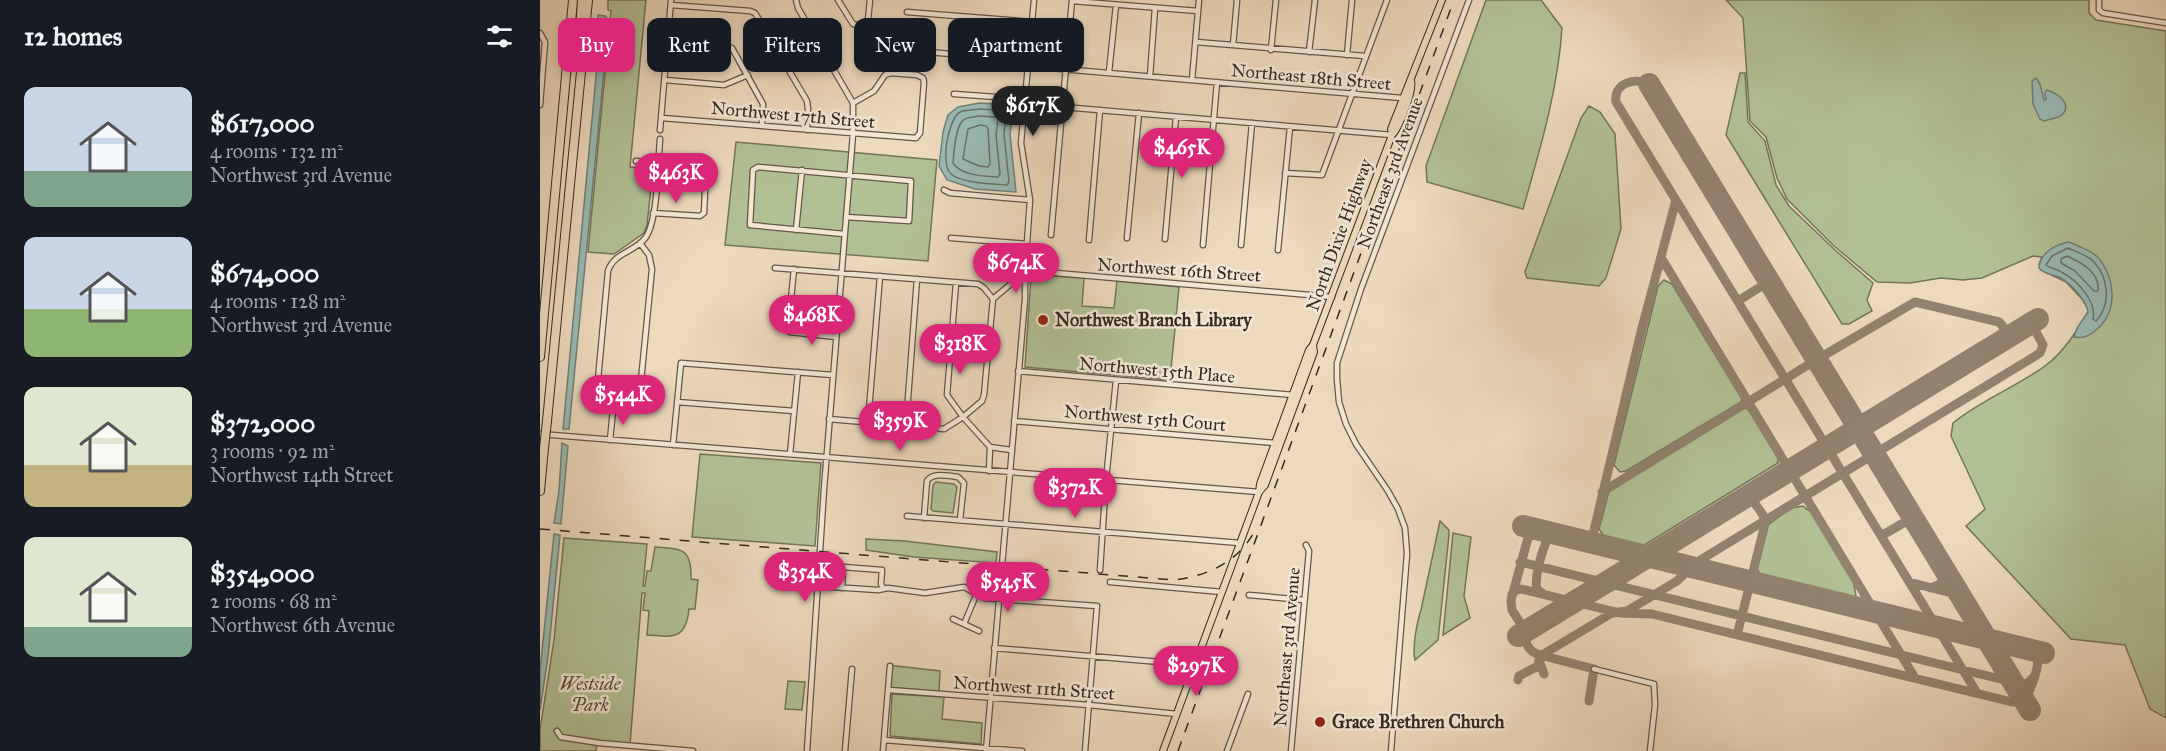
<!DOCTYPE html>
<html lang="en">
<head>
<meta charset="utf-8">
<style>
	:root { --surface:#171b24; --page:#20242c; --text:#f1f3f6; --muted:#9ea1a6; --accent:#db2777 }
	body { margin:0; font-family:"IM FELL Great Primer",serif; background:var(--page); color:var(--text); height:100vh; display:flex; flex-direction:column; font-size:22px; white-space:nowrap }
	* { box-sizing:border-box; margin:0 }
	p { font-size:20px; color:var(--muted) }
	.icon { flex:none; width:33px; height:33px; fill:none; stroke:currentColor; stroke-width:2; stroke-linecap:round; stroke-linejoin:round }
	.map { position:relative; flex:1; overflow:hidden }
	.panel { display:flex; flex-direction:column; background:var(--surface); width:540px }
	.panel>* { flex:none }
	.guide { position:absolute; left:18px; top:18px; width:570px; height:54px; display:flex; gap:12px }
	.price { position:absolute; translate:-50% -51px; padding:0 14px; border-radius:21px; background:var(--accent); color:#fff; font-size:20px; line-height:39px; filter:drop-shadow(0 2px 3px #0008) }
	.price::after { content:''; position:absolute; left:50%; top:36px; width:18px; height:14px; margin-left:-9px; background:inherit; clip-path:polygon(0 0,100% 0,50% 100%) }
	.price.on { background:#222; color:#fff }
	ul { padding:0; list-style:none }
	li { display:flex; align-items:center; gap:18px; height:150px; padding:0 24px }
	li span { display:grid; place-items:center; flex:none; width:168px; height:120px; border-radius:12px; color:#555 }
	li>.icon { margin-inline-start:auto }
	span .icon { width:72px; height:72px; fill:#fffc; stroke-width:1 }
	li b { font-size:26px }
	h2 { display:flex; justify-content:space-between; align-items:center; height:72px; padding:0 24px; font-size:26px }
	.pill { padding:0 21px; border-radius:12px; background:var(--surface); box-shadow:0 3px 9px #0003; font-size:21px; line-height:54px }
	.pill.on { background:var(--accent); color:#fff }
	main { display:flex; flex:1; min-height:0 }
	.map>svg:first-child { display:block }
	.green { fill:#b2c096; stroke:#74755b; stroke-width:1.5 }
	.water { fill:#99bab4; stroke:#718079; stroke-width:1.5 }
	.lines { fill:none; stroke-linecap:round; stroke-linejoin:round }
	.shore { stroke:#68726a; stroke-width:1.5 }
	.taxiway { stroke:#92826f; stroke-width:9 }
	.runway { stroke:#92826f; stroke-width:22 }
	.minor-casing { stroke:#645648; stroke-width:7 }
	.major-casing { stroke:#362a20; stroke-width:8 }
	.highway-casing { stroke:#362a20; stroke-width:10 }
	.minor { stroke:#f3e6d5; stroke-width:4.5 }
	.major { stroke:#edd9be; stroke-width:6 }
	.highway { stroke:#edd9be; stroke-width:8 }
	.rail { stroke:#362a20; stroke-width:1.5; stroke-dasharray:10 10; stroke-linecap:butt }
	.highway-bridge-casing { stroke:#362a20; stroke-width:10; stroke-linecap:butt }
	.highway-bridge { stroke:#edd9be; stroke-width:8 }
	.poi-dot { fill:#8f2418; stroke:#f3e6d5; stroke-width:2 }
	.labels { text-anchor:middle; stroke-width:5; stroke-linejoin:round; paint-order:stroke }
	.street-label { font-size:18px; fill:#362a20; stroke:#f3e6d5 }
	.poi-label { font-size:18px; font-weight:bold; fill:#362a20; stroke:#f3e6d5; text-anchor:start }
	.park-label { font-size:18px; font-style:italic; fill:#55503e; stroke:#f3e6d5 }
</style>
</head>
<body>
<main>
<section class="panel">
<h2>12 homes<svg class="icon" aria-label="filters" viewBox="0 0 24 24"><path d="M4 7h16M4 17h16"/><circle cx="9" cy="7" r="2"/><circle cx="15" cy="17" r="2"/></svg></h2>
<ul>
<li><span style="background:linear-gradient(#c9d6e8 70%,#7fa58c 0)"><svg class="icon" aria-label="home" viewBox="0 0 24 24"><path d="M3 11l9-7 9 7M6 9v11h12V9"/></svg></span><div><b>$617,000</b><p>4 rooms · 132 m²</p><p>Northwest 3rd Avenue</p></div></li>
<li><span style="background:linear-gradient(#c9d6e8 60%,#8fb573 0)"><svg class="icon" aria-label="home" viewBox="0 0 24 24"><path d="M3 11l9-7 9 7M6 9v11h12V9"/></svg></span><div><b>$674,000</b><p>4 rooms · 128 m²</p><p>Northwest 3rd Avenue</p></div></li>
<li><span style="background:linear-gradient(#dfe7d0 65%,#c2b280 0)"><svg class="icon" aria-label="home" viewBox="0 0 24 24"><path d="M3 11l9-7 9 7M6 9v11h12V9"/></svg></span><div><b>$372,000</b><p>3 rooms · 92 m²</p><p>Northwest 14th Street</p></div></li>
<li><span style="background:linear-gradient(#dfe7d0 75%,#7fa58c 0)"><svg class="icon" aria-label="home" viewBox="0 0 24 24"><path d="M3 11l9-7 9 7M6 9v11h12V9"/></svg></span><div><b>$354,000</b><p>2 rooms · 68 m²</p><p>Northwest 6th Avenue</p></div></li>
</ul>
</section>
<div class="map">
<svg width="1626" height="751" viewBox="0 0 1626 751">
	<rect width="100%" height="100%" fill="#edd9be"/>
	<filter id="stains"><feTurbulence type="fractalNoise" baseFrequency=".00333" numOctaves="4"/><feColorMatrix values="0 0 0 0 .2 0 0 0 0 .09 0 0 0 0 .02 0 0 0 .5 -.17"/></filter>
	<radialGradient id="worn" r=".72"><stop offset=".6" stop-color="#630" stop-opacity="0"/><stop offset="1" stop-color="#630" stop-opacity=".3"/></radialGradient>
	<!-- green -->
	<path class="green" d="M68,0H106L90,167L113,169L107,225L104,233L74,254L48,252L71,11L68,10Z
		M946,0H1001L1022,28C1018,90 1000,149 983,209L887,182L886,166Z
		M1186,0H1549V13L1556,20L1626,31V718L1610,709L1585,645L1531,639L1426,526L1445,509L1411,436L1413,423C1441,400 1476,387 1505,366C1524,352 1536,332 1548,312V309L1542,299L1526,282L1501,270L1499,264L1502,257L1493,256L1442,278L1423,280L1401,278L1370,283L1337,282L1294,246L1247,199L1237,178L1226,137L1210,121L1203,18Z
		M1200,73H1205L1208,122L1225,141L1236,185L1249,206L1295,250L1333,283L1327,300L1332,311L1309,324H1302L1186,135Z
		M1049,106L1060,112L1075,134L1081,229L1066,278L1059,286L987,278L985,272L1041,118Z
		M196,142L397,160L388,261L185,245Z
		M494,275L544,278L542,306L574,308L577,281L639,287L630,380L485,367L491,277Z
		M1124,280L1132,284L1202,399L1201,402L1086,471L1080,472L1074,465L1118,286Z
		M1204,408L1208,409L1238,458V463L1101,547L1064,537L1059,529L1069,491Z
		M160,454L281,463L275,546L152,537Z
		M396,482L414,484L417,487L413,513L393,511L391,509L393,485Z
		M1263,506L1272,513L1313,581L1316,595L1313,598L1220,574L1217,569L1228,525L1251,508Z
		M900,521L909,530V535L898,640L875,660C872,647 877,622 881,610Z
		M913,533L931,537L924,596L930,618L903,635Z
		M24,538L107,544L103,586H105L107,571H111L115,547C142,549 152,548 151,579L158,580L155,609H149C146,640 133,637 107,635L109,611L103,610L105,593H102L90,745L57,742L56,751H0V730L14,640Z
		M326,539L365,541L457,552L456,563L374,557L326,550Z
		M348,665L400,671L399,692L346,687Z
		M248,681L265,682L262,710L245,709Z
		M352,694L404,697L402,719L442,723L441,744L350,736Z"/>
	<!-- water -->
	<path class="water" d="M58,15L65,16L69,20L29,429H23L61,23L58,22Z
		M1496,78L1500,84L1504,100L1506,99L1505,92L1507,90C1516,93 1532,102 1523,114C1520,118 1509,119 1504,121L1500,119L1493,104L1492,81Z
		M439,103L459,104L474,108L470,134L476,192L435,189L407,180L399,166L403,132L408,115L418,107Z
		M1529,242C1540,247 1554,251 1561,261C1576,283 1577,313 1556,330C1549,336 1543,339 1534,337L1537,328L1548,312C1547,301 1531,284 1521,278C1513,274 1505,275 1499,268C1500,253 1516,244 1529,242Z
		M22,443L28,446L21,524L14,523L19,491Z
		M14,534L20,535L8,657L0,710V671Z"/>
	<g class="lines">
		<!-- shore -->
		<path class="shore" d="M439,109L458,110L466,114L464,134L469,182L467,185C454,184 421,183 411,174C400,165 408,119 420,112C425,110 434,110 439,109Z
			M440,116L455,117L458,119L456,135L460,174L458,177C445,176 421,176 413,163C414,154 415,123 425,119C429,117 435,117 440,116Z
			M440,125L446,126L448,128L450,164L448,167L439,166L423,159L428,129Z
			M1528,248C1536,252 1548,255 1554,262C1569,278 1571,305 1556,321L1553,319C1557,302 1538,281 1523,273C1518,269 1511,269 1506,265L1512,256Z
			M1527,256C1542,263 1560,272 1558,291H1554L1535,271L1521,263V259Z"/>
		<!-- taxiway -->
		<path class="taxiway" d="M1109,84C1095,77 1073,83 1076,102L1437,693
			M1122,259L1375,678
			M1198,301L1228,282
			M1062,492L1276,360L1375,302L1459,322C1467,329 1466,337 1458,343
			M1341,536L1372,518
			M1051,543L1101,332L1136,200
			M980,562L1481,684L1488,683L1494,677
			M1369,582L1419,595
			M1391,588L1404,582L1405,572
			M972,594L976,590L981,589L1080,613L1112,614L1472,702L1483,700C1490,695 1500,665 1497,657C1495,653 1492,652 1489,650
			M1003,594L997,589C994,578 1003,543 1011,535L1017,534
			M990,629L985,636C986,647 992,654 1002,655L1072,613L1087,611L1137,581L1157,562L1500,353L1503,345L1496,332L1489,328L1478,331
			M986,632L972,610L971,600L988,538L994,533L1005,532
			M1197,635L1225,524L1223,515L1209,495
			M1000,663L1004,674
			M978,680L979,676L998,666L1000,655L1054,669L1049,701"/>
		<!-- runway -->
		<path class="runway" d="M1109,84L1490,710
			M983,526L1504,653
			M978,636L1498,319"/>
		<defs>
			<path id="minor" d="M256,0L258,8L313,103V134L284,489L267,751
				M298,0L313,24L327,27
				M330,0L326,40L328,44L333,47L488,61L502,67
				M1559,0V10L1563,13L1626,23
				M532,1L658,11
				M131,5L210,11L215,13L267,101L268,109L267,130
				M367,12L492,22
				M0,33L5,42L0,105
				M111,40L192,48L223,104L222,126
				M656,42L825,56
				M693,45L697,0
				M731,50L736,0
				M769,52L775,0
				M807,55L812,0
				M510,68L862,98
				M569,72L576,5
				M610,76L615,8
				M125,80L184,85L208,75
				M652,80L659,0
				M414,94L485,99
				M523,107L852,135
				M122,118L376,138L380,133L384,82L383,78L377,75L351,73L345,75L334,91L313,103
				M120,130L131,0
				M96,161L166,168L164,213L160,216L113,213
				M745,173L782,175L847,0
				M404,190L410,193L490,200
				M256,230L262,170
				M304,234L210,225L213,170L218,167L371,181L369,221L306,217
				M511,235L532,0
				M411,238L487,244
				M587,238L599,113
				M625,239L636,117
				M549,240L560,110
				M100,243L109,255L112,269L99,401L98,406L93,410L67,409L59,406L56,401L68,271C74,252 96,252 106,237C118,219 118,162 120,139
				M663,245L677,82
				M701,245L712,123
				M738,250L750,127
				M235,268L438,284L444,288L453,299
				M254,269L249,319L250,332L296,337
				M416,283L407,395L423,417L450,447L471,450
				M478,371L753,395
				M137,402L254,411
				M289,419L404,429L423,417L442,401L444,395L453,299L485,272L493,271L792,297
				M474,421L735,443
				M328,422L340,276
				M366,425L377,279
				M0,434L719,492
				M70,440L73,410
				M133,445L141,363L293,375
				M250,454L258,372
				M449,471L450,447
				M367,516L700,543
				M384,518L387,481C393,472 408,476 418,477L424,483L420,520
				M560,570L566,480L576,380
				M570,582L682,592
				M278,586L338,590L348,588L385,593L424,587L444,598L557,606L545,751
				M302,588L303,567L342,570L341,584L343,588
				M438,593L456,597
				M709,595L764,600
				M413,619L439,631
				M424,624L437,593
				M454,648L655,665
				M1054,669L1114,684L1115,705L1110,751
				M349,690L549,705L637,714
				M17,731L21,737L59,743L153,751
				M344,740L482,751
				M305,751L312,669
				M343,751L350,666
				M446,751L485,299V272L490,200L481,143L494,0
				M687,751L708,694
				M751,751L769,551L766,545
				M851,751L867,554L865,528L858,509L848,491L816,444L806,424L799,402L797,379V363L821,289L929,0"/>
			<path id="major" d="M852,135L851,129L902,0
				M719,492L725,485L774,352L773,345
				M623,751L719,492L720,484L769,350L773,345L852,135C859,128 874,90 871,81"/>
			<path id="highway" d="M40,31L42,0
				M0,357L33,0
				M7,421L48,0
				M0,491L4,448"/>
		</defs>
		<!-- minor casing -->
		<use href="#minor" class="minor-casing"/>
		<!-- major casing -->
		<use href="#major" class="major-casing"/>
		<!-- highway casing -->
		<use href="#highway" class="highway-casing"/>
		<!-- minor -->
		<use href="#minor" class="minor"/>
		<!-- major -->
		<use href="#major" class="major"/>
		<!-- highway -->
		<use href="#highway" class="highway"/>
		<!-- rail -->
		<path class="rail" d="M0,529L634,580C667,576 696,563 713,534
			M638,751L914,0"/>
		<defs>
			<path id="highway-bridge" d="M4,448L7,421"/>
		</defs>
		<!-- highway-bridge casing -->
		<use href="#highway-bridge" class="highway-bridge-casing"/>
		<!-- highway-bridge -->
		<use href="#highway-bridge" class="highway-bridge"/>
	</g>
	<!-- markers -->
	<g class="poi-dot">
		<circle cx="503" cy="320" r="6"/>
		<circle cx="780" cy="722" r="6"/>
	</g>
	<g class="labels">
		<!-- street labels -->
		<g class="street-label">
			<text transform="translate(771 77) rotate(5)" y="6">Northeast 18th Street</text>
			<text transform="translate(253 115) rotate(5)" y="6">Northwest 17th Street</text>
			<text transform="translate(850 173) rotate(-70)" y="6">Northeast 3rd Avenue</text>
			<text transform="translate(799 235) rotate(-70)" y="6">North Dixie Highway</text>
			<text transform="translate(639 270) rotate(4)" y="6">Northwest 16th Street</text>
			<text transform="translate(617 370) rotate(5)" y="6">Northwest 15th Place</text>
			<text transform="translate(605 418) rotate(5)" y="6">Northwest 15th Court</text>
			<text transform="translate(747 647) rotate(-85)" y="6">Northeast 3rd Avenue</text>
			<text transform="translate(494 688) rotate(4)" y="6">Northwest 11th Street</text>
		</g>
		<!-- poi labels -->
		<g class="poi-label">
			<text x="515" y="326">Northwest Branch Library</text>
			<text x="792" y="728">Grace Brethren Church</text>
		</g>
		<!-- park labels -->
		<g class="park-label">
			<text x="50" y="690">Westside<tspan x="50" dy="21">Park</tspan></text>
		</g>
	</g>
	<rect width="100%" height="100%" filter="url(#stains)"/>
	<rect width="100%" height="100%" fill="url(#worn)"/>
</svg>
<b class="price on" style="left:493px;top:137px">$617K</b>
<b class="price" style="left:642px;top:179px">$465K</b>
<b class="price" style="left:136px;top:204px">$463K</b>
<b class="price" style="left:476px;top:294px">$674K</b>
<b class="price" style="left:272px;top:346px">$468K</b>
<b class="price" style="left:420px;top:375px">$318K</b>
<b class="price" style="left:83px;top:426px">$544K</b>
<b class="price" style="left:360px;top:452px">$359K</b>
<b class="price" style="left:535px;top:519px">$372K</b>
<b class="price" style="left:265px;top:603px">$354K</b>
<b class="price" style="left:468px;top:613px">$545K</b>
<b class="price" style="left:656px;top:697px">$297K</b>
<div class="guide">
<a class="pill on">Buy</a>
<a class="pill">Rent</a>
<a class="pill">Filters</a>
<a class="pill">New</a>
<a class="pill">Apartment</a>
</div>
</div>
</main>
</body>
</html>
